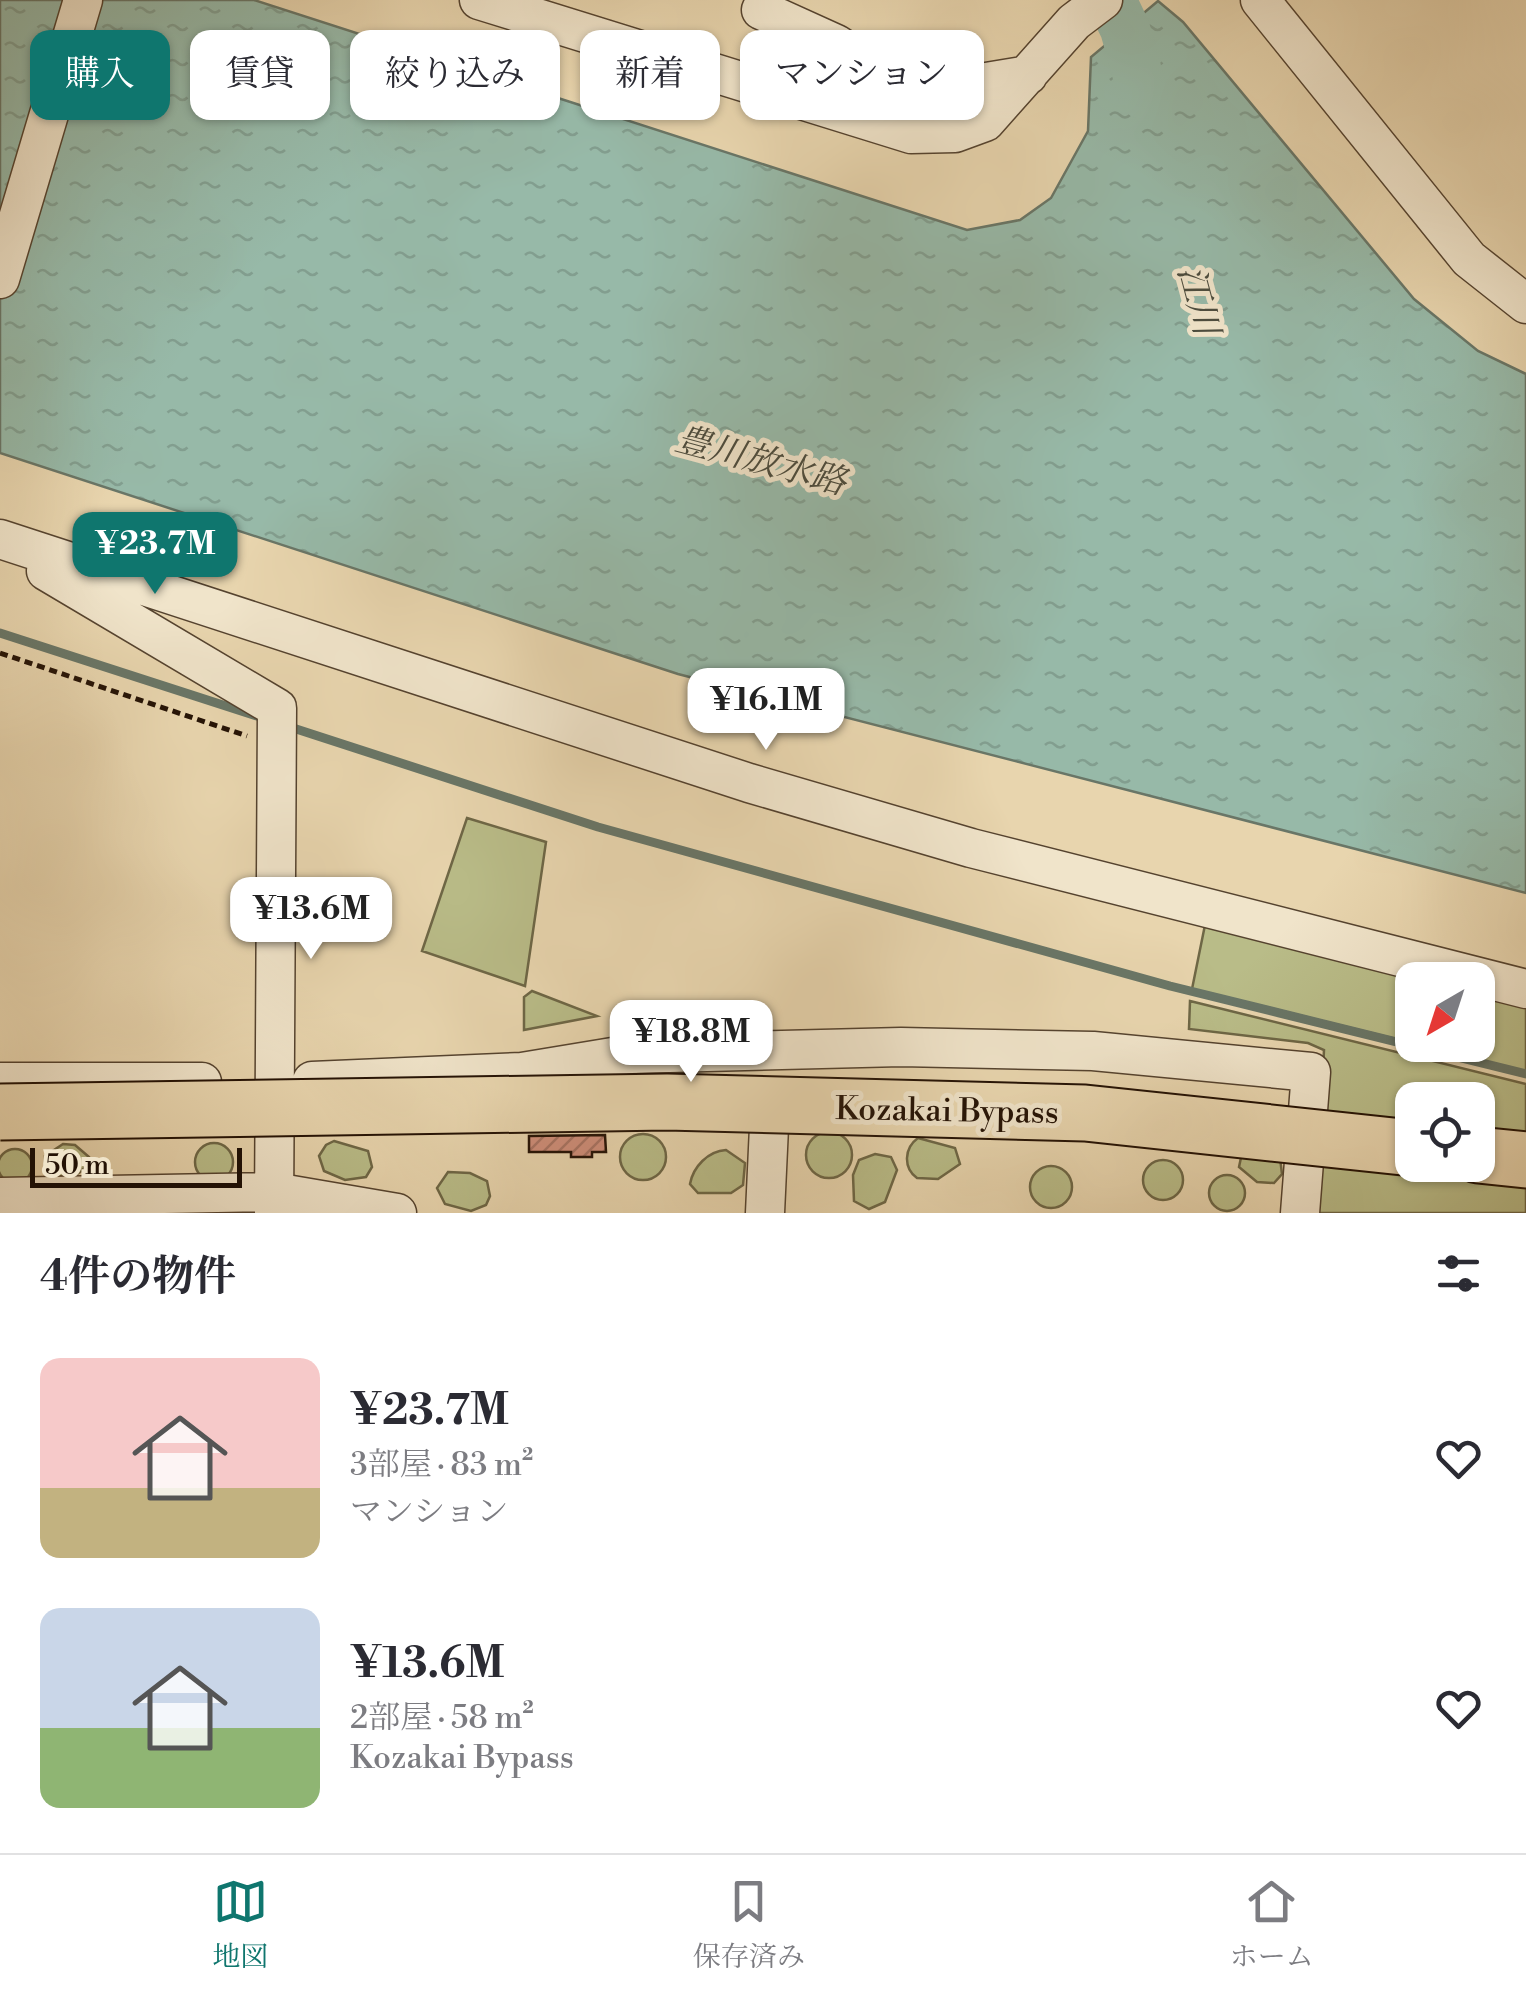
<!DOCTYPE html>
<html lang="ja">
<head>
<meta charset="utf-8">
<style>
	:root { --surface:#fff; --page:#f7f7f7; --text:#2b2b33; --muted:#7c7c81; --line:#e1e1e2; --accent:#0f766e }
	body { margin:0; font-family:"Libre Bodoni","Noto Serif JP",serif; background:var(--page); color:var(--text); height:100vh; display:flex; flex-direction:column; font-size:38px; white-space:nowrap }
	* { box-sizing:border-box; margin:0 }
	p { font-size:32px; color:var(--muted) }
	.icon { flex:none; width:55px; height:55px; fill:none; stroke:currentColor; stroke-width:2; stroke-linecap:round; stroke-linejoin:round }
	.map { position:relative; height:1213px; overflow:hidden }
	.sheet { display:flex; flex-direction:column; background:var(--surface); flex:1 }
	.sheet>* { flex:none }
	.guide { position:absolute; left:30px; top:30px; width:1000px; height:90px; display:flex; gap:20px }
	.needle { width:65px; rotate:219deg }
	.buttons { position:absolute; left:1395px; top:962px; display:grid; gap:20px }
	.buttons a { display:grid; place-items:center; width:100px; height:100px; border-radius:20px; background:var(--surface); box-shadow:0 2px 8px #0004; font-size:50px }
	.scale { position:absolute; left:30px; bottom:25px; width:212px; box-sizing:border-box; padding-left:10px; border:5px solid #241205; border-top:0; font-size:28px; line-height:35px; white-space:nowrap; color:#241205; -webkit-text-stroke:8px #f0e4ca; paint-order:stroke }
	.price { position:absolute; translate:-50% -85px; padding:0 22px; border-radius:20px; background:#fff; color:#222; font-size:32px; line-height:65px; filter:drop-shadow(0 2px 5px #0008) }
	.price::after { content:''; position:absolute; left:50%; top:60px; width:30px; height:22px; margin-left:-15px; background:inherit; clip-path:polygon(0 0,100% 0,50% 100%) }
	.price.selected { background:var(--accent); color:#fff }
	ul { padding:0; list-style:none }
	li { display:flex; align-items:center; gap:30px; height:250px; padding:0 40px }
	li span { display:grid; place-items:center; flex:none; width:280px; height:200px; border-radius:20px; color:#555 }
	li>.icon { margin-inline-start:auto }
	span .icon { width:120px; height:120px; fill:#fffc; stroke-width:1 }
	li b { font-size:42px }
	h2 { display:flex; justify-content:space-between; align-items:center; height:120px; padding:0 40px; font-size:42px }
	.tag { padding:0 35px; border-radius:20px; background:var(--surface); box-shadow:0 2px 8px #0004; font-size:35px; line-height:90px }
	.tag.selected { background:var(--accent); color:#fff }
	.tab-bar { display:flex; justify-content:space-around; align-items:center; height:140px; border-top:2px solid var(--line); background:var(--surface); font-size:28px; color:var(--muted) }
	.tab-bar a { display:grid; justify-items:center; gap:5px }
	.tab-bar .selected { color:var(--accent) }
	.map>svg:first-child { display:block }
	.grass { fill:#b9bc88; stroke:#6e6746; stroke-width:2.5; fill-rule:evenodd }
	.water { fill:url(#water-ripples); stroke:#697667; stroke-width:2.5 }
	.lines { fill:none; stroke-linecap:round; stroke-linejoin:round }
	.stream { stroke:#697667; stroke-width:9 }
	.river { stroke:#97b9a8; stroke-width:50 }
	.building { fill:url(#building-hatch); stroke:#241205; stroke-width:2.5 }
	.minor-casing { stroke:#55432f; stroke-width:41 }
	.highway-casing { stroke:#241205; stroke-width:59 }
	.path { stroke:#241205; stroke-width:5; stroke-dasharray:8 5; stroke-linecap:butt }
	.minor { stroke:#f0e4ca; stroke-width:38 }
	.highway { stroke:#e8d5ae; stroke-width:55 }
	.highway-bridge-casing { stroke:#241205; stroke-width:59; stroke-linecap:butt }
	.highway-bridge { stroke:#e8d5ae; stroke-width:55 }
	.labels { text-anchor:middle; stroke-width:10; stroke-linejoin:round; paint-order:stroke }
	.street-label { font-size:32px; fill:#241205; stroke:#f0e4ca }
	.water-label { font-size:35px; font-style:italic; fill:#4c4c3e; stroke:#f0e4ca }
</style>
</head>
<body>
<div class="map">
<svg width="1526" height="1213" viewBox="0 0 1526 1213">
	<defs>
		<pattern id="water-ripples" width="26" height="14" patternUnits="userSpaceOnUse" patternTransform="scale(2.5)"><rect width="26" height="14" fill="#97b9a8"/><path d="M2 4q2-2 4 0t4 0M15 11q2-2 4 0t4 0" fill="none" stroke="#829e8f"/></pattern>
		<pattern id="building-hatch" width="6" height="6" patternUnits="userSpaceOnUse" patternTransform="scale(2.5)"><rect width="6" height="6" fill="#cf8e7a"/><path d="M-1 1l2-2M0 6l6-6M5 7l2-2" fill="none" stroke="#a87362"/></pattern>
	</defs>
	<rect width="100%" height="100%" fill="#e8d5ae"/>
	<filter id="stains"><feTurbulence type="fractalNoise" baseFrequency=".002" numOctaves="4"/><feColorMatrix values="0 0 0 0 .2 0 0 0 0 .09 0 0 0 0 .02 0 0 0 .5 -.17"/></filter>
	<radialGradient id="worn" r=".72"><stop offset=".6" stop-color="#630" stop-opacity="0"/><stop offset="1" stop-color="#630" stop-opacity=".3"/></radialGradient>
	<!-- grass -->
	<path class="grass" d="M467,818L546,842L525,986L422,951Z
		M1206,920L1445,980H1412V1043L1192,989Z
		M1478,988L1526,1000V1072L1419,1045H1478Z
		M532,991L597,1016L524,1030V997Z
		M1190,1001L1526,1084V1213H1316L1324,1050L1308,1043L1189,1029ZM1412,1100H1478V1165H1412Z
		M806 1155a23 23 0 1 1 46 0a23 23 0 1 1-46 0Z
		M620 1157a23 23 0 1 1 46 0a23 23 0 1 1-46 0Z
		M918,1138L955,1148L960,1164L938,1179L917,1178C903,1168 904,1148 918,1138Z
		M334,1141L368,1151L372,1167L366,1177L345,1180L324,1171L319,1156L326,1145Z
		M195 1162a19 19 0 1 1 38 0a19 19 0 1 1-38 0Z
		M63,1144L75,1145L89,1157C84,1179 61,1182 45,1168V1156Z
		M-2 1166a17 17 0 1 1 34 0a17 17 0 1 1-34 0Z
		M726,1150L745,1163L743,1185L731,1193H698L690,1184C693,1167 708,1151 726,1150Z
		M1242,1153L1280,1158L1282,1174L1274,1183L1257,1182L1239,1167Z
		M875,1154L891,1157L897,1170L885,1202L869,1209L854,1201L853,1175L859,1160Z
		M1143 1180a20 20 0 1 1 40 0a20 20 0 1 1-40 0Z
		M1030 1187a21 21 0 1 1 42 0a21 21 0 1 1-42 0Z
		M448,1172L470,1173L487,1181L490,1196L486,1205L471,1211L445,1204L437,1188Z
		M1209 1193a18 18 0 1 1 36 0a18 18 0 1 1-36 0Z"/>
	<!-- water -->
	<path class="water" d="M0,0H254L967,230L1020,220L1051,198L1088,131L1091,57L1158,1L1183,22L1414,299L1478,351L1526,374V893L678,674L0,453Z"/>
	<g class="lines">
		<!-- stream -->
		<path class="stream" d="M0,633L263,718
			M287,726L598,827L1170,986L1526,1074"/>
		<!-- river -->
		<path class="river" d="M1111,0L1125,29L1143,94"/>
	</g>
	<!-- building -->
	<path class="building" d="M605,1135L606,1152H592V1157H571V1152H529V1136Z"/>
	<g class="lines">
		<defs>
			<path id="minor" d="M479,0L911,134L955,133L985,122L1074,22L1103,0
				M766,0L761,10L836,44L893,81L938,90L1028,75
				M1260,0L1469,259L1526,304
				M0,279L83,0
				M0,539L749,783L971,848L1526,989
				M46,571L277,708L274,1213
				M312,1081L522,1072L631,1054L901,1047L1093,1051L1311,1072L1300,1213
				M0,1082H202
				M0,1197L274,1192L397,1213
				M765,1213L769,1127"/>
			<path id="highway" d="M1478,1155L1526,1160"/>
		</defs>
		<!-- minor casing -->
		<use href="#minor" class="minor-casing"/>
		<!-- highway casing -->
		<use href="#highway" class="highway-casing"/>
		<!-- path -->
		<path class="path" d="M0,653L247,736"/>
		<!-- minor -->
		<use href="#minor" class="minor"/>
		<!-- highway -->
		<use href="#highway" class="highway"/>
		<defs>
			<path id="highway-bridge" d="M0,1112L667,1102L1085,1113L1412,1148"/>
		</defs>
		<!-- highway-bridge casing -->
		<use href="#highway-bridge" class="highway-bridge-casing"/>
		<!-- highway-bridge -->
		<use href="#highway-bridge" class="highway-bridge"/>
	</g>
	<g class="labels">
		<!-- street labels -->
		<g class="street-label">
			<text transform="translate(947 1110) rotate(1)" y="11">Kozakai Bypass</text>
		</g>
		<!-- water labels -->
		<g class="water-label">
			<text transform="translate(1199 300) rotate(75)" y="12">江川</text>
			<text transform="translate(761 460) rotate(15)" y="12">豊川放水路</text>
		</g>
	</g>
	<rect width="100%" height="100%" filter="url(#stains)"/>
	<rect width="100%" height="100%" fill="url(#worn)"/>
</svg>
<div class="buttons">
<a><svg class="needle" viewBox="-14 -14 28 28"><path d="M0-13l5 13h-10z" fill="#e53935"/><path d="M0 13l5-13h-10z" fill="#7c7c81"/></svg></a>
<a><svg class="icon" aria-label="locate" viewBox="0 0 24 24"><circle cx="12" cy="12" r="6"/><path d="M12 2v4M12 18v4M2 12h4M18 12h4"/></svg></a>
</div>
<div class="scale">50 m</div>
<b class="price selected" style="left:155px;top:597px">¥23.7M</b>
<b class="price" style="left:766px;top:753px">¥16.1M</b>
<b class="price" style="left:311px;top:962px">¥13.6M</b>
<b class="price" style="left:691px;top:1085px">¥18.8M</b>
<div class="guide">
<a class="tag selected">購入</a>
<a class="tag">賃貸</a>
<a class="tag">絞り込み</a>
<a class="tag">新着</a>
<a class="tag">マンション</a>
</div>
</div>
<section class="sheet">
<h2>4件の物件<svg class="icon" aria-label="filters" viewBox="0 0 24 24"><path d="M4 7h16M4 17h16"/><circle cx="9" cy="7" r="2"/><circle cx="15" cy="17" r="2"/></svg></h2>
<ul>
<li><span style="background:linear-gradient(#f6c9c9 65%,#c2b280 0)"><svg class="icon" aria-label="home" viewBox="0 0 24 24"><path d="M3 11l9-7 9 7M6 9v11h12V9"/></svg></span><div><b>¥23.7M</b><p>3部屋 · 83 m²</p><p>マンション</p></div><svg class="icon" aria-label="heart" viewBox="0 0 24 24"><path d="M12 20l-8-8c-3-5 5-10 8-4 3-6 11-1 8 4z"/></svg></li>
<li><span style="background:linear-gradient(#c9d6e8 60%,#8fb573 0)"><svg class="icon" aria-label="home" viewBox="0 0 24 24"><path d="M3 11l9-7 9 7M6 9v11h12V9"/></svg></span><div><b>¥13.6M</b><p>2部屋 · 58 m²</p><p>Kozakai Bypass</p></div><svg class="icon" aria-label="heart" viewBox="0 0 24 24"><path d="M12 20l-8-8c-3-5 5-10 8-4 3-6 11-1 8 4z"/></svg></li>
</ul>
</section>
<nav class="tab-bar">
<a class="selected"><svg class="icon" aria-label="map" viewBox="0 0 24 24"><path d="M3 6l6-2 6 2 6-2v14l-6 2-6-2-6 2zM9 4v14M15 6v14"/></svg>地図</a>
<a><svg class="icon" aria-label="saved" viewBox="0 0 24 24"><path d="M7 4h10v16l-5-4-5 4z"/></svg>保存済み</a>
<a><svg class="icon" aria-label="home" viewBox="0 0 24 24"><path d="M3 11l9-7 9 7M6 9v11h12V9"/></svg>ホーム</a>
</nav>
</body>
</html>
